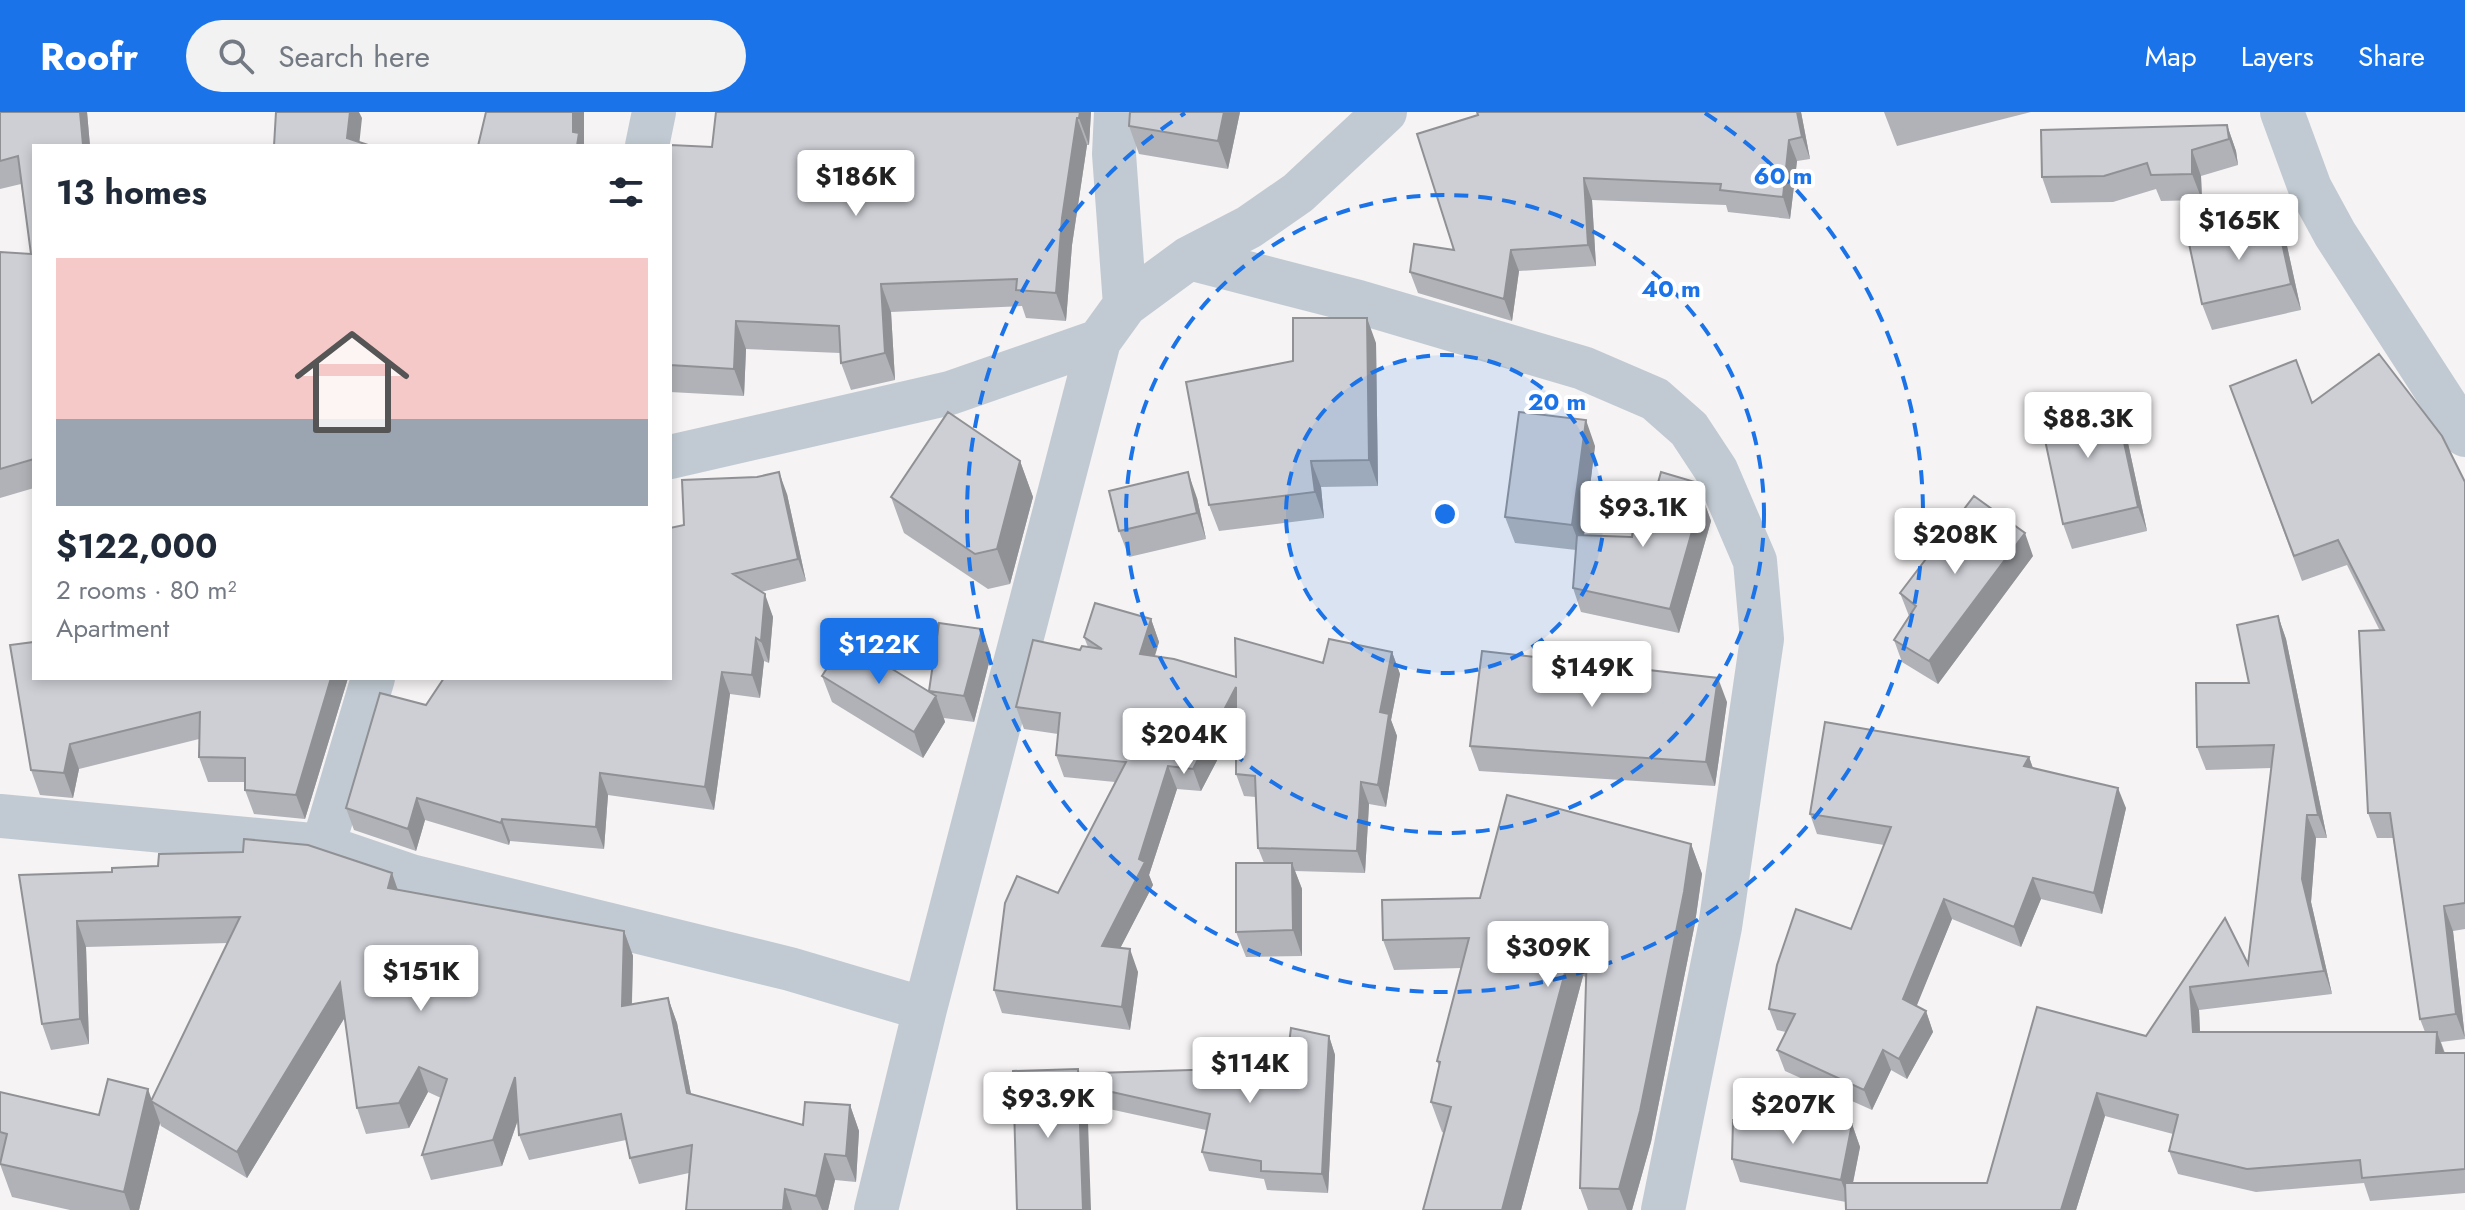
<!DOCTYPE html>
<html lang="en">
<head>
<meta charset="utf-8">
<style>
	:root { --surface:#fff; --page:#f2f2f3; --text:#1f2937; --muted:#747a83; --accent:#1a73e8 }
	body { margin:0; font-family:Jost,sans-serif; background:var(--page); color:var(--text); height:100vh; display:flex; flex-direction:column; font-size:30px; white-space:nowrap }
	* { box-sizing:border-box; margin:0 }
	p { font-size:26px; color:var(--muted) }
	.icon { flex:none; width:44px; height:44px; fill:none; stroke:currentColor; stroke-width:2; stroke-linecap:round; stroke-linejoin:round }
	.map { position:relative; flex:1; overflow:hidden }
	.sheet { position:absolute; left:32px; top:32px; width:640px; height:536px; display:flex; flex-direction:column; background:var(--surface); border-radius:0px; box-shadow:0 4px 12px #0003 }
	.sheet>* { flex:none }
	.price { position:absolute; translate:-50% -68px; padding:0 18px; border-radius:8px; background:#fff; color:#222; font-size:26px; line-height:52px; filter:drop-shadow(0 2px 4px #0008) }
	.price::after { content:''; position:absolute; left:50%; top:48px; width:24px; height:18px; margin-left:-12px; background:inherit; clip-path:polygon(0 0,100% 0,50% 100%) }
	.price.on { background:var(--accent); color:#fff }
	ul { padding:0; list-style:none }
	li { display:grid; align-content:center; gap:16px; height:424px; padding:0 24px }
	li span { display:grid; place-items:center; height:248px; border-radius:0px; color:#555 }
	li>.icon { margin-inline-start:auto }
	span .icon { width:144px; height:144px; fill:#fffc; stroke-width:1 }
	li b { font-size:34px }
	h2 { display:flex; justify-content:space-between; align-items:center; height:96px; padding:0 24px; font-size:34px }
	header { display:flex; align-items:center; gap:48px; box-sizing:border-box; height:112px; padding:0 40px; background:var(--accent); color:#fff }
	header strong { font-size:38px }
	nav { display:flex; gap:44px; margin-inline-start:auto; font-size:28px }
	.search { width:560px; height:72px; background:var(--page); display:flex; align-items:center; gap:20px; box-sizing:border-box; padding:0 28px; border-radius:44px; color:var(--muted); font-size:30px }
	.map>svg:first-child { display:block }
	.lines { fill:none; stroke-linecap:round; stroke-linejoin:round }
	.minor { stroke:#c1cad2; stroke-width:44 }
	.wall { fill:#b0b2b7 }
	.shaded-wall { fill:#909195 }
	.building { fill:#cdcfd5; stroke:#909195; stroke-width:2 }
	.ring { fill:none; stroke:#1a73e8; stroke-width:4; stroke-dasharray:14 10 }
	.centre { fill:#1a73e8; stroke:#fff; stroke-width:4 }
	.ring-label { font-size:24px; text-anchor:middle; font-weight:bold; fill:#1a73e8; stroke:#fff; stroke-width:8; stroke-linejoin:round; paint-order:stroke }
</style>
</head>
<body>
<header>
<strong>Roofr</strong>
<div class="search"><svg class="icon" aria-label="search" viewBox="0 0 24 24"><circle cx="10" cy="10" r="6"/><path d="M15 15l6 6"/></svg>Search here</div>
<nav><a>Map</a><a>Layers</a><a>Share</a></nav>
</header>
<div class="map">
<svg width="2465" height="1098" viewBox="0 0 2465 1098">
	<rect width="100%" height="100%" fill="#f5f3f3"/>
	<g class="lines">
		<!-- minor -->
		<path class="minor" d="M1116,0L1114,42L1125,193
			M2282,0L2310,76L2335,122L2465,323
			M647,34L654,0
			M1189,146L1359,190L1583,256L1655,287L1689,317L1716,358L1755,449L1762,527L1720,815L1663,1098
			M670,345L950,281L1099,229
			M0,704L323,734L411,764L790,857L925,897
			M323,734L373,566
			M876,1098L925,897L1099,229L1125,193L1189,146L1249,115L1298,81L1385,0"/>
	</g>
	<!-- wall -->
	<path class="wall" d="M0,0H87L90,34H34V376L0,386V140L31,142L21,72L0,77Z
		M1091,0L1089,33H1087L1072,133L1066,209L1026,206L1022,194L891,200L895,268L851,278L841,251L840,241L746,237L744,284L670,280V56L712,35Z
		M1240,0L1228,57L1139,42L1129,14Z
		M1801,0L1810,47L1797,49L1790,107L1728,100L1726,93L1592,88L1596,154L1519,159L1512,209L1418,181L1410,160L1454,138L1417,22Z
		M1884,0H2031L1897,34Z
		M2227,13L2236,39L2238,53L2201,64L2202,88L2161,89L2156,77L2113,90L2051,91L2042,65Z
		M2287,134L2301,198L2212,218L2202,192Z
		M1376,231L1378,374L1321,375L1324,406L1219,419L1209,393Z
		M2230,274L2312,291L2465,370V817L2453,819L2465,927L2441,930L2445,941H2465V1081L2370,1089L2364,1071L2256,1080L2178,1062L2169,1039L2173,1022L2105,1004L2076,1098L1846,1090L1740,1070L1732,1047L1852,1012L1860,1035L1853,1071H1987L2146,924L2225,806L2248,852L2271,656L2206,658L2197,635L2249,571L2278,504L2286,527L2327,726H2316L2311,790L2332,882L2199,898L2200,920H2425L2420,907L2393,726H2377L2368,701L2380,519L2347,453L2302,469Z
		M2123,308L2147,419L2072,437L2063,412Z
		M1595,334L1584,423L1632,425L1651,396L1702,384L1711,409L1679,521L1581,500L1573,476L1576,438L1515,431L1505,405Z
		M1020,349L1033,385L1010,472L988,477L904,421L891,385Z
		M787,382L806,469L761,480L773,505L769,551L764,549L760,586L730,582L714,698L608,683L604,737L510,729L509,733L425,708L416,739L354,718L346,696L426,593L670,566L684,413Z
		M1197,386L1206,427L1129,445L1119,419Z
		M2033,444L1938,572L1902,550L1894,528L1909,504L1900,481Z
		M1151,507L1159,530L1155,544L1236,565L1392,540L1400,562L1391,608L1397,624L1386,695L1369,692L1365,761L1295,759L1302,777V844L1246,845L1236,820L1264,751L1258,736L1256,685L1244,684L1236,662V612L1201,679L1177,677L1149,763L1153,773L1120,836L1138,860L1130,918L1002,901L994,878L1058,781L1115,670L1064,665L1056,643L1058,622L1024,617L1016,595L1080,538L1088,535L1084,525Z
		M991,543L974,610L944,606L945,610L923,646L832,590L822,564L930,580Z
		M34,566H348L305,707L254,702L245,678V670H208L199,645V627L79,657L73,686L40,683L31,658Z
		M1727,590L1715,674L1479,659L1470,634Z
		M2029,645L2033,656L2126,696L2102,802L2041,787L2021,835L1952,807L1916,894L1926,899L1933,920L1907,967L1891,958L1872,998L1785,959L1777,938L1786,920L1777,918L1769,897L1851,817L1884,733L1817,722L1810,702Z
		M1691,732L1702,762L1695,811L1651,1030L1632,1098H1588L1580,1076L1586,865L1583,864L1521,1098H1423L1444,1021L1442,1020L1431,990L1439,954L1437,949L1461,856L1394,858L1383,828L1480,786Z
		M19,763L398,778L624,819L633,844L632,892L668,886L677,911L691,982L803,1013L850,993L859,1019L856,1070L835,1068L828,1098H686L689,1061L639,1072L630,1046L626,1028L529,1048L519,1023L518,1008L502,1054L431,1068L422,1043L441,986L428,980L409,1016L366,1022L357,996L345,905L247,1066L161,1014L160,1011L139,1098H70L12,1085L0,1052V980L99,1003L152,988L228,831L86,835L89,932L51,938L42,912Z
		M1329,924L1335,943L1328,1081L1267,1078L1264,1067L1209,1059L1202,1040L1206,1018L1100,995L1094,976L1286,955Z"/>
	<!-- shaded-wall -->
	<path class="shaded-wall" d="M80,0H87L90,34H83Z
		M350,0H359L362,6L359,34L347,26Z
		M573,0H584V34H577L573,20Z
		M1080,0H1091L1089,33L1079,6Z
		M1224,0H1240L1228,57L1218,29Z
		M1797,0H1801L1810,47L1802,25Z
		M1077,6L1087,33L1072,133L1066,209L1056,181L1062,106Z
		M2227,13L2236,39L2238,53L2229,27Z
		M1789,28L1797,49L1790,107L1783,85Z
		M2192,38L2201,64L2202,88L2192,62Z
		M1584,66L1592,88L1596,154L1588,133Z
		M2277,108L2287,134L2301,198L2291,172Z
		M1511,138L1519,159L1512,209L1504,187Z
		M881,172L891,200L895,268L885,241Z
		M1367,206L1376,231L1378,374L1369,348Z
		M736,209L746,237L744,284L734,257Z
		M2114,284L2123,308L2147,419L2138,395Z
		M1586,308L1595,334L1582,439L1572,413Z
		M1020,349L1033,385L1010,472L997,437Z
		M1311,349L1321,375L1324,406L1315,380Z
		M779,360L787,382L806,469L798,447Z
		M1188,360L1197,386L1206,427L1197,401Z
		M1702,384L1711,409L1679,521L1670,497Z
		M2025,421L2033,444L1938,572L1929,549Z
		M765,482L773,505L769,551L761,529Z
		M2278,504L2286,527L2327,726L2318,703Z
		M1151,507L1159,530L1148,565L1140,542Z
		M982,517L991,543L974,610L964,584Z
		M756,526L764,549L760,586L752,563Z
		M1392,540L1400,562L1391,608L1397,624L1386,695L1378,673L1380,600Z
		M722,560L730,582L714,698L705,675Z
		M331,566H348L305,707L296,683Z
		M1718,566L1727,590L1715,674L1706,650Z
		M1236,575L1244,597L1201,679L1193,657Z
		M936,584L945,610L923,646L914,620Z
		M70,632L79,657L73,686L64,661Z
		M2029,645L2036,665L2024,654Z
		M1168,654L1177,677L1149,763L1153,773L1110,856L1102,834L1139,747Z
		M600,661L608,683L604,737L596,715Z
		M1361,670L1369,692L1365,761L1357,739Z
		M2118,676L2126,696L2102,802L2094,781Z
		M417,686L425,708L416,739L408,717Z
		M2307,703L2316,726L2311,790L2332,882L2324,859L2302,767Z
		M502,707L510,729L509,733L501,711Z
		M1691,732L1702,762L1695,811L1651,1030L1632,1098H1627L1619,1077Z
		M1292,751L1302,777V844L1293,818Z
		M392,761L401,787L388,776Z
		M2033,766L2041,787L2021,835L2014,815Z
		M1944,787L1952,807L1911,908L1903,887Z
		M2444,794L2453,819L2465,926L2456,902Z
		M77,809L86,835L89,932L80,907Z
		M624,819L633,844L631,920L622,894Z
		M1572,834L1583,864L1521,1098H1502Z
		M1130,837L1138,860L1130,918L1122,895Z
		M340,871L350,897L247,1066L237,1040Z
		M2190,875L2199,898L2201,943L2193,920Z
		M668,886L677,911L696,1007L687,981Z
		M1926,899L1933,920L1907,967L1899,947Z
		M2437,920L2445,943L2436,941Z
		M1329,924L1335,943L1328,1081L1322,1062Z
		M1883,938L1891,958L1872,998L1864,978Z
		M419,955L428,980L409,1016L399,991Z
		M1078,957L1087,980L1091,1098H1083Z
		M515,965L524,990L502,1054L493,1028Z
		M148,977L160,1011L139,1098H130L124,1080Z
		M2097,981L2105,1004L2076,1098H2061Z
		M850,993L859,1019L856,1070L846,1044Z
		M1852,1012L1860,1035L1849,1090L1841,1068Z
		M825,1042L835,1068L828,1098H822L816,1084Z
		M785,1077L792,1098H783Z"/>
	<!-- building -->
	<path class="building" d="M0,0H80L83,33L34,34V347L0,357V140L31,142L18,44L0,49Z
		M276,0H350L347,26L371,34H274Z
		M486,0H573V20L579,21L577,34H478Z
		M716,0H1080L1079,6H1077L1062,106L1056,181L1016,178L1017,167L881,172L885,241L841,251L839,214L736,209L734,257L670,253V56L671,33L712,35Z
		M1130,0H1224L1218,29L1129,14Z
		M1477,0H1797L1802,25L1789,28L1783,85L1720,78L1721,72L1584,66L1588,133L1511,138L1504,187L1410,160L1414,132L1454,138L1417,22L1478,3Z
		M2227,13L2229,27L2192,38V62L2151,63L2147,51L2104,64L2042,65L2041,18Z
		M2277,108L2291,172L2202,192L2188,127Z
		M1293,206H1367L1369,348L1311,349L1315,380L1209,393L1186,270L1293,249Z
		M2379,242L2442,324L2465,370V791L2444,794L2456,902L2420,907L2390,701H2368L2359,519L2384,518L2338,428L2294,444L2230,274L2296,248L2312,291Z
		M2114,284L2138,395L2063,412L2039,300Z
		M948,300L1020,349L997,437L975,442L891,385Z
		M1519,300L1586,308L1572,413L1505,405Z
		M779,360L798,447L733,462L765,482L761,529L756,526L752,563L722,560L705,675L600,661L596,715L502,707L501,711L417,686L408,717L346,696L380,581L426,593L444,566H670V416L684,413L682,368L757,365Z
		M1188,360L1197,401L1119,419L1109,379Z
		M1661,360L1695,370L1702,384L1670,497L1573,476L1577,423L1632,425L1636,394L1651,396Z
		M1974,384L2025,421L1929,549L1894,528L1916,494L1900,481Z
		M1095,491L1151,507L1140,542L1174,547L1236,565L1235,526L1323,551L1329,527L1392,540L1380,600L1389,602L1378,673L1361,670L1357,739L1258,736L1255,664L1236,662V575L1193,657L1168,654L1139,747L1145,750L1102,834L1130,837L1122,895L994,878L1005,791L1017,764L1058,781L1126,650L1056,643L1060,601L1016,595L1033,528L1080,538L1082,534L1102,537L1084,525Z
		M2278,504L2318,703H2307L2302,767L2324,859L2190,875L2193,920H2437L2436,941H2465V1057L2362,1066L2360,1048L2247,1057L2169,1039L2178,1003L2097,981L2061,1098H1846L1845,1071H1987L2037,895L2146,924L2225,806L2248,852L2274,633L2197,635L2196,571H2249L2237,513Z
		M939,511L982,517L964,584L929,579Z
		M845,528L936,584L914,620L822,564Z
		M34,530V566H331L296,683L245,678V646L199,645L200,600L70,632L64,661L31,658L10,533Z
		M1482,539L1718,566L1706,650L1470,634Z
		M1825,610L2029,645L2024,654L2118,676L2094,781L2033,766L2014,815L1944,787L1903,887L1926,899L1899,947L1883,938L1864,978L1777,938L1795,902L1769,897L1777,853L1796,797L1851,817L1891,715L1810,702Z
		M1507,683L1691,732L1684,780L1640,999L1619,1077L1580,1076L1587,836L1572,834L1502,1098H1423L1451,995L1431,990L1440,950L1437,949L1469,826L1383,828L1382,788L1480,786Z
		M244,727L308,733L392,761L388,776L624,819L622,894L668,886L687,981L803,1013L805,990L850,993L846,1044L825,1042L816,1084L785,1077L783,1098H686L692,1033L630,1046L621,1002L519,1023L515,965L493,1028L422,1043L447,967L419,955L399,991L357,996L340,871L237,1040L151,989L240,805L77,809L80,907L42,912L19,763L112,760V756L158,754L159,742L243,740Z
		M1236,751H1292L1293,818L1236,820Z
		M1291,916L1329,924L1322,1062L1261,1059V1049L1202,1040L1210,1002L1094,976L1095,961L1286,955Z
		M1078,957L1083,1098H1017L1013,959Z
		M108,967L148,977L124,1080L0,1052L7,1022L0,1020V980L99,1003Z
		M1733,1008L1852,1012L1841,1068L1732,1047Z"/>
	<!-- distance rings -->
	<circle cx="1445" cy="402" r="159" fill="#1a73e8" fill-opacity=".12"/>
	<g class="ring">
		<circle cx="1445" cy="402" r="159"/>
		<circle cx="1445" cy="402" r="319"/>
		<path d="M1705 1A478 478 0 1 1 1185 1"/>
	</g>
	<circle cx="1445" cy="402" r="12" class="centre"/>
	<g class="ring-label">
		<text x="1783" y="72">60 m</text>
		<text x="1671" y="185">40 m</text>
		<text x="1557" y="298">20 m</text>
	</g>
</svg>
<b class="price" style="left:856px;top:106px">$186K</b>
<b class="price" style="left:2239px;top:150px">$165K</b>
<b class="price" style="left:2088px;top:348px">$88.3K</b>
<b class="price" style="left:1643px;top:437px">$93.1K</b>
<b class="price" style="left:1955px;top:464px">$208K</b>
<b class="price on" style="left:879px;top:574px">$122K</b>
<b class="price" style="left:1592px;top:597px">$149K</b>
<b class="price" style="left:1184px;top:664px">$204K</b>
<b class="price" style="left:1548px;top:877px">$309K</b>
<b class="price" style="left:421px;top:901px">$151K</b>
<b class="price" style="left:1250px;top:993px">$114K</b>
<b class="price" style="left:1048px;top:1028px">$93.9K</b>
<b class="price" style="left:1793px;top:1034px">$207K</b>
<section class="sheet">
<h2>13 homes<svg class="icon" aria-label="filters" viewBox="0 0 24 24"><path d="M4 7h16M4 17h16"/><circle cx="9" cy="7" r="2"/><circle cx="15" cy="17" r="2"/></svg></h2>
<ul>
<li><span style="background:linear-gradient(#f6c9c9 65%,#9aa5b1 0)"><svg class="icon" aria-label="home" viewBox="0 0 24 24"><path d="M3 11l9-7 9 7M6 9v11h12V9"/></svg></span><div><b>$122,000</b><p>2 rooms · 80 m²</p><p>Apartment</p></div></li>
</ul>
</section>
</div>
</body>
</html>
